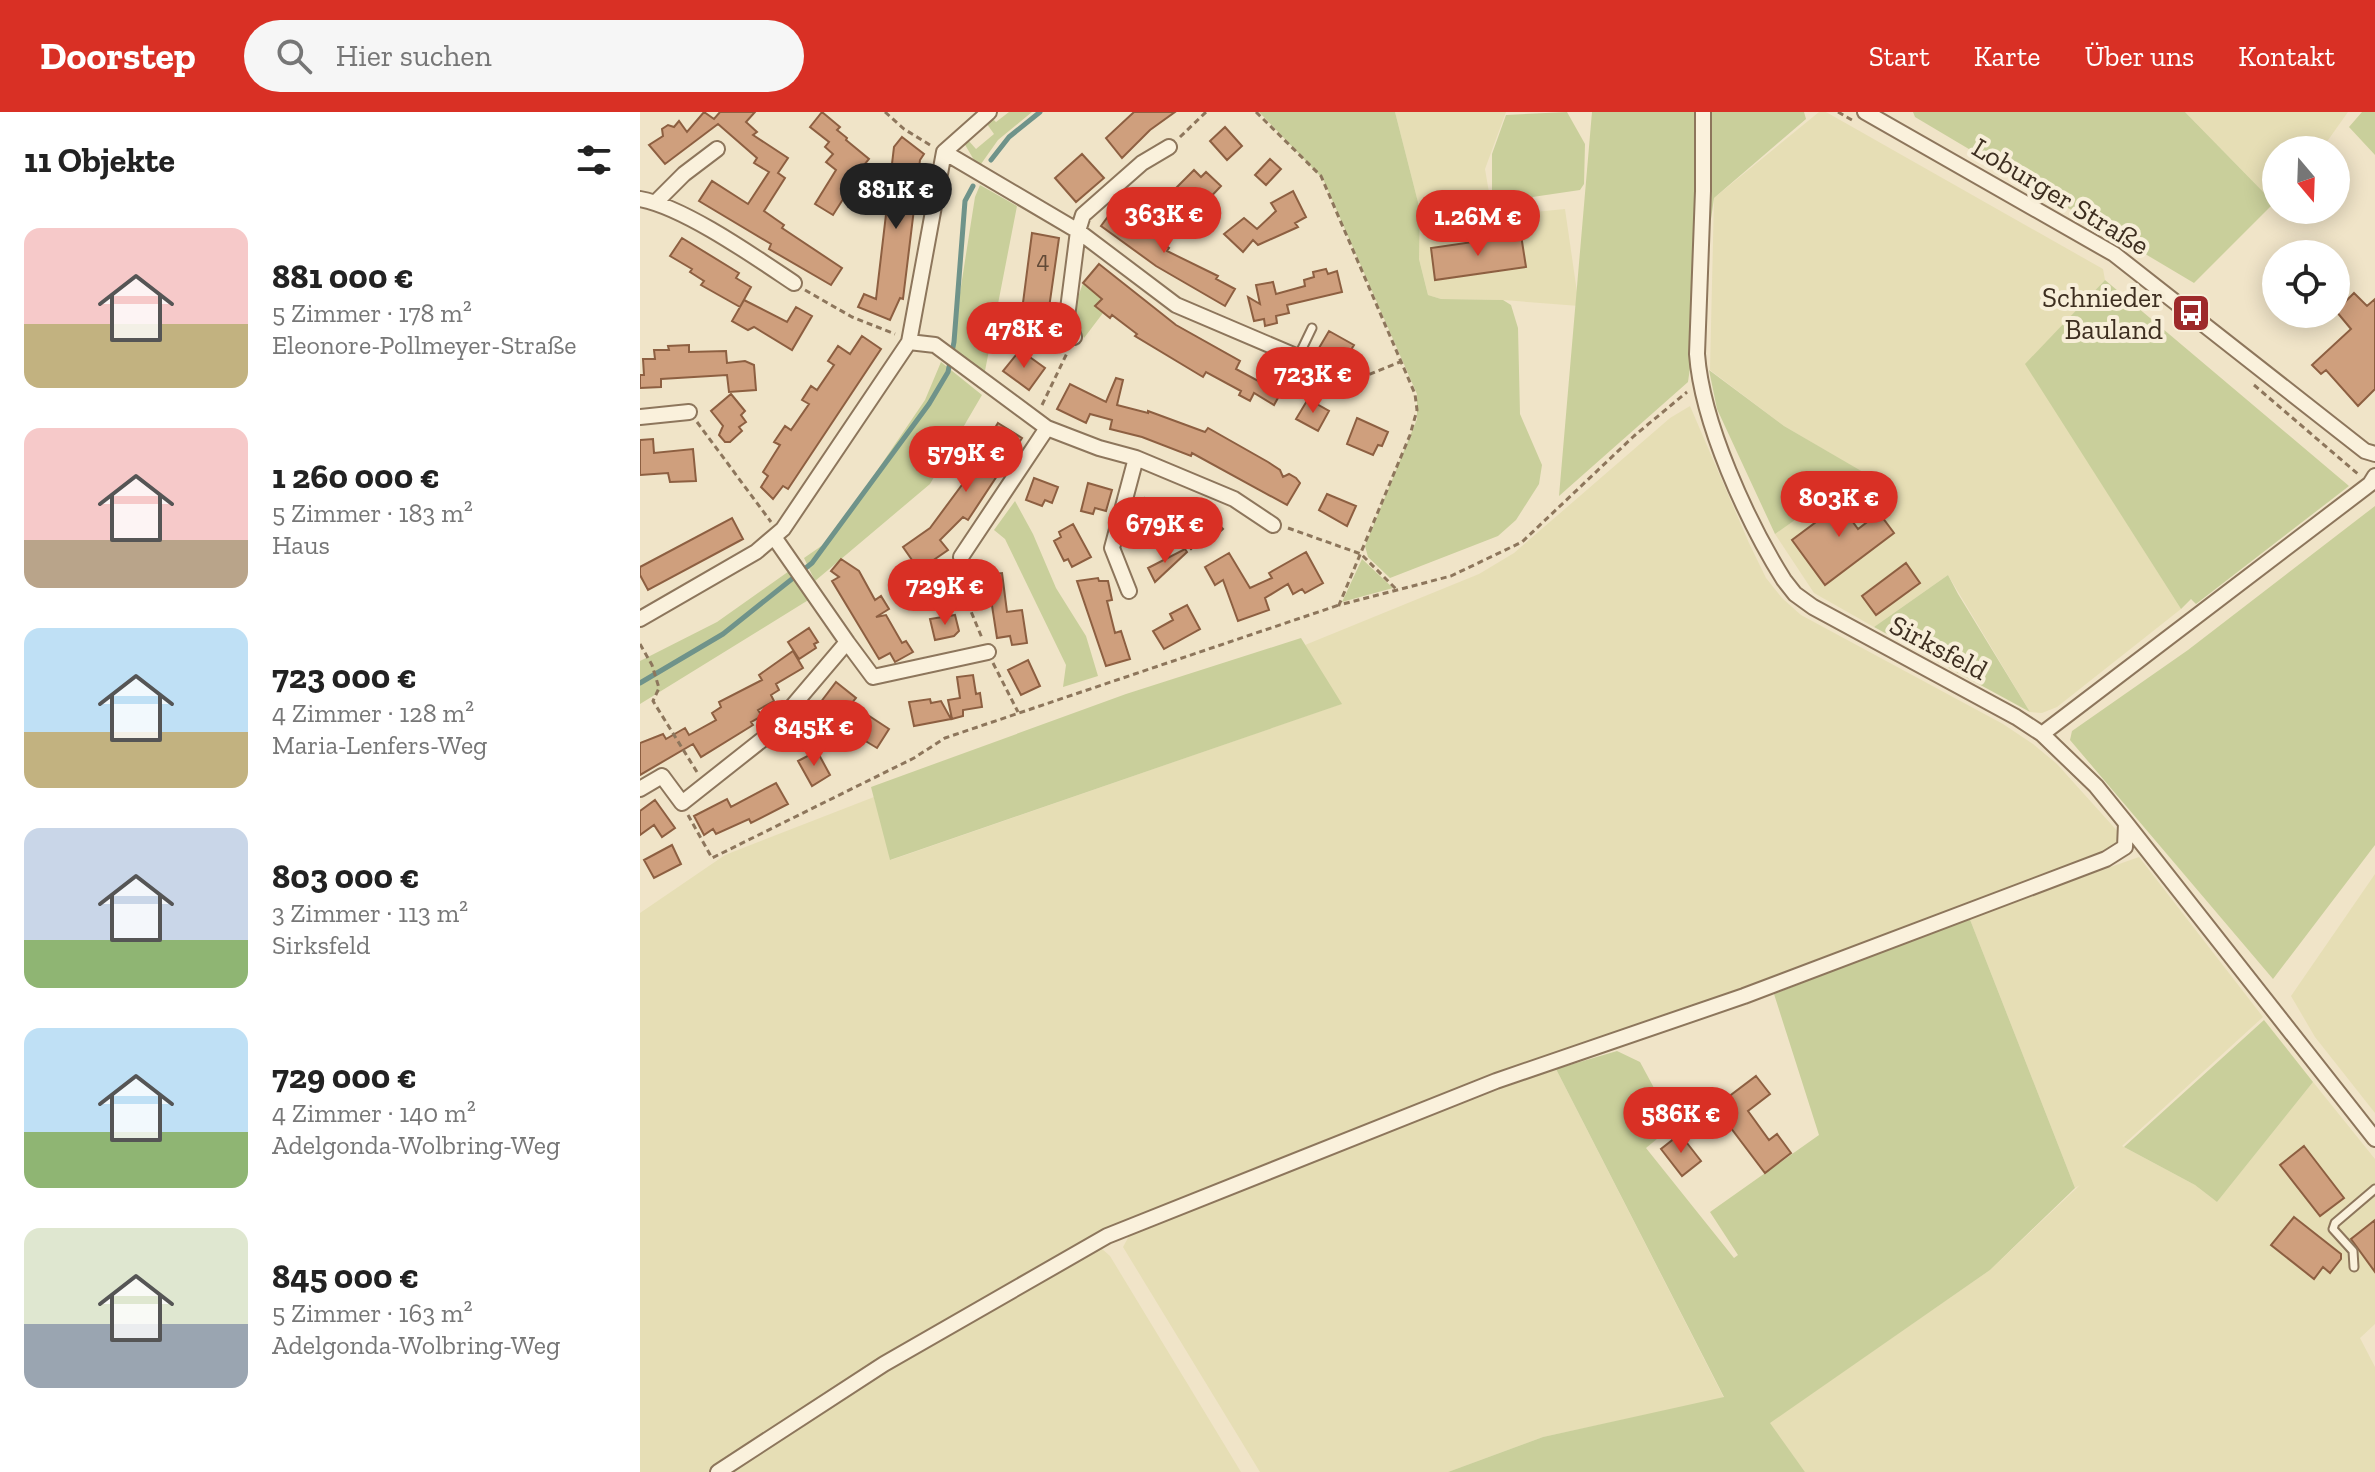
<!DOCTYPE html>
<html lang="de">
<head>
<meta charset="utf-8">
<style>
	:root { --surface:#fff; --page:#f6f6f6; --text:#222; --muted:#767676; --accent:#d93025 }
	body { margin:0; font-family:"Zilla Slab",serif; background:var(--page); color:var(--text); height:100vh; display:flex; flex-direction:column; font-size:30px; white-space:nowrap }
	* { box-sizing:border-box; margin:0 }
	p { font-size:26px; color:var(--muted) }
	.icon { flex:none; width:44px; height:44px; fill:none; stroke:currentColor; stroke-width:2; stroke-linecap:round; stroke-linejoin:round }
	.map { position:relative; flex:1; overflow:hidden }
	.side { display:flex; flex-direction:column; background:var(--surface); width:640px }
	.side>* { flex:none }
	.needle { width:52px; rotate:161deg }
	.tools { position:absolute; left:1622px; top:24px; display:grid; gap:16px }
	.tools a { display:grid; place-items:center; width:88px; height:88px; border-radius:50%; background:var(--surface); box-shadow:0 4px 20px #0003; font-size:40px }
	.price { position:absolute; translate:-50% -68px; padding:0 18px; border-radius:28px; background:var(--accent); color:#fff; font-size:26px; line-height:52px; filter:drop-shadow(0 2px 4px #0008) }
	.price::after { content:''; position:absolute; left:50%; top:48px; width:24px; height:18px; margin-left:-12px; background:inherit; clip-path:polygon(0 0,100% 0,50% 100%) }
	.price.current { background:#222; color:#fff }
	ul { padding:0; list-style:none }
	li { display:flex; align-items:center; gap:24px; height:200px; padding:0 24px }
	li span { display:grid; place-items:center; flex:none; width:224px; height:160px; border-radius:16px; color:#555 }
	li>.icon { margin-inline-start:auto }
	span .icon { width:96px; height:96px; fill:#fffc; stroke-width:1 }
	li b { font-size:34px }
	h2 { display:flex; justify-content:space-between; align-items:center; height:96px; padding:0 24px; font-size:34px }
	header { display:flex; align-items:center; gap:48px; box-sizing:border-box; height:112px; padding:0 40px; background:var(--accent); color:#fff }
	header strong { font-size:38px }
	nav { display:flex; gap:44px; margin-inline-start:auto; font-size:28px }
	.search { width:560px; height:72px; background:var(--page); display:flex; align-items:center; gap:20px; box-sizing:border-box; padding:0 28px; border-radius:44px; color:var(--muted); font-size:30px }
	main { display:flex; flex:1; min-height:0 }
	.map>svg:first-child { display:block }
	.farmland { fill:#e6deb5 }
	.green { fill:#c9cf9b }
	.lines { fill:none; stroke-linecap:round; stroke-linejoin:round }
	.stream { stroke:#6f938a; stroke-width:5 }
	.building { fill:#cf9f7d; stroke:#8d5f41; stroke-width:2 }
	.lane-casing { stroke:#8d765c; stroke-width:11 }
	.street-casing { stroke:#8d765c; stroke-width:18 }
	.path { stroke:#8d765c; stroke-width:3; stroke-dasharray:6 4; stroke-linecap:butt }
	.lane { stroke:#faf1dc; stroke-width:7 }
	.street { stroke:#faf1dc; stroke-width:14 }
	.labels { text-anchor:middle; stroke-width:8; stroke-linejoin:round; paint-order:stroke }
	.number-label { font-size:24px; fill:#624a37 }
	.street-label { font-size:28px; fill:#3d2e20; stroke:#f7eed8 }
	.poi-label { font-size:28px; fill:#3d2e20; stroke:#f7eed8; text-anchor:end }
</style>
</head>
<body>
<header>
<strong>Doorstep</strong>
<div class="search"><svg class="icon" aria-label="search" viewBox="0 0 24 24"><circle cx="10" cy="10" r="6"/><path d="M15 15l6 6"/></svg>Hier suchen</div>
<nav><a>Start</a><a>Karte</a><a>Über uns</a><a>Kontakt</a></nav>
</header>
<main>
<section class="side">
<h2>11 Objekte<svg class="icon" aria-label="filters" viewBox="0 0 24 24"><path d="M4 7h16M4 17h16"/><circle cx="9" cy="7" r="2"/><circle cx="15" cy="17" r="2"/></svg></h2>
<ul>
<li><span style="background:linear-gradient(#f6c9c9 60%,#c2b280 0)"><svg class="icon" aria-label="home" viewBox="0 0 24 24"><path d="M3 11l9-7 9 7M6 9v11h12V9"/></svg></span><div><b>881 000 €</b><p>5 Zimmer · 178 m²</p><p>Eleonore-Pollmeyer-Straße</p></div></li>
<li><span style="background:linear-gradient(#f6c9c9 70%,#b9a48a 0)"><svg class="icon" aria-label="home" viewBox="0 0 24 24"><path d="M3 11l9-7 9 7M6 9v11h12V9"/></svg></span><div><b>1 260 000 €</b><p>5 Zimmer · 183 m²</p><p>Haus</p></div></li>
<li><span style="background:linear-gradient(#bfe0f5 65%,#c2b280 0)"><svg class="icon" aria-label="home" viewBox="0 0 24 24"><path d="M3 11l9-7 9 7M6 9v11h12V9"/></svg></span><div><b>723 000 €</b><p>4 Zimmer · 128 m²</p><p>Maria-Lenfers-Weg</p></div></li>
<li><span style="background:linear-gradient(#c9d6e8 70%,#8fb573 0)"><svg class="icon" aria-label="home" viewBox="0 0 24 24"><path d="M3 11l9-7 9 7M6 9v11h12V9"/></svg></span><div><b>803 000 €</b><p>3 Zimmer · 113 m²</p><p>Sirksfeld</p></div></li>
<li><span style="background:linear-gradient(#bfe0f5 65%,#8fb573 0)"><svg class="icon" aria-label="home" viewBox="0 0 24 24"><path d="M3 11l9-7 9 7M6 9v11h12V9"/></svg></span><div><b>729 000 €</b><p>4 Zimmer · 140 m²</p><p>Adelgonda-Wolbring-Weg</p></div></li>
<li><span style="background:linear-gradient(#dfe7d0 60%,#9aa5b1 0)"><svg class="icon" aria-label="home" viewBox="0 0 24 24"><path d="M3 11l9-7 9 7M6 9v11h12V9"/></svg></span><div><b>845 000 €</b><p>5 Zimmer · 163 m²</p><p>Adelgonda-Wolbring-Weg</p></div></li>
</ul>
</section>
<div class="map">
<svg width="1735" height="1360" viewBox="0 0 1735 1360">
	<rect width="100%" height="100%" fill="#f0e4c8"/>
	<!-- farmland -->
	<path class="farmland" d="M755,0H866L845,57L853,104L925,97L939,194L863,188L801,187L788,183L779,147L780,98Z
		M1179,0H1186L1463,157L1465,168L1386,252L1541,497L1417,595L1402,601L1390,600L1308,463L1234,515L1174,481L1135,422L1222,360L1144,314L1070,258L1074,86Z
		M1545,0H1708L1681,38H1636V89L1634,91Z
		M1050,294L1109,431L1126,466L1142,486L1161,503L1363,612L1393,632L1417,652L1480,722V729L1474,736L1170,854L888,950L472,1114L318,1202L165,1295L68,1360H0V801L85,743L234,685L251,748L701,592L665,533L839,462L874,441L1030,306Z
		M1499,745L1623,905L1482,1034L1555,1073L1577,1090L1673,970L1735,1047V1212L1720,1226L1735,1255V1360H1165L1129,1311L1350,1158L1440,1073L1435,1076L1329,805Z
		M1735,762V1001L1675,925L1651,884Z
		M916,957L1084,1286L903,1325L808,1360H620L483,1135L489,1124L514,1110L846,981Z
		M461,1136L470,1144L601,1360H89L182,1297L309,1221Z"/>
	<!-- green -->
	<path class="green" d="M369,0H392L358,28L341,52L334,48L324,31L328,28L336,37L354,22L347,12L353,7L356,10Z
		M619,0H755L780,98L779,147L788,183L801,187L863,188L871,193L878,216L880,302L902,353L899,372L876,408L858,424L750,466L728,445L725,434L777,307V282L683,67Z
		M927,0L945,32L944,72L940,78L852,91V42L866,3Z
		M952,0H1164L1166,7L1074,86L1048,270L919,384Z
		M1273,0H1545L1634,91L1554,171L1275,5Z
		M1722,0H1735V43L1709,15Z
		M340,73L377,94L344,264L311,238L335,85Z
		M1465,168L1709,374L1556,492L1551,487L1541,497L1385,252Z
		M443,171L462,187L455,194L463,201L444,226L432,202Z
		M301,250L342,283L290,372L175,469L164,446L190,428L285,288Z
		M1069,258L1144,314L1223,360L1135,422L1077,297Z
		M375,389L393,422L416,476L446,524L458,564L423,575L426,553L365,427L354,418Z
		M1735,394V733L1633,867L1430,628L1432,619L1548,538Z
		M722,447L753,476L702,490Z
		M152,457L170,487L0,592V549L77,510Z
		M1308,463L1318,482L1390,600L1234,515Z
		M661,526L702,592L250,748L231,675L486,582Z
		M1329,805L1435,1076L1350,1158L1130,1311L1165,1360H808L903,1325L1084,1285L916,957L977,939L1000,950L1034,1013L1006,1036L1094,1146L1098,1143L1070,1100L1179,1023L1134,882Z
		M1624,908L1673,970L1577,1090L1555,1073L1484,1035Z"/>
	<g class="lines">
		<!-- stream -->
		<path class="stream" d="M351,48L369,25L400,0
			M0,571L83,522L172,451L289,292L308,260L314,230L325,89L333,74"/>
	</g>
	<!-- building -->
	<path class="building" d="M64,0L74,7L80,0H115L106,10L117,20L113,23L148,46L138,61L145,66L124,99L144,113L142,116L202,156L191,173L129,137L131,132L59,89L72,69L108,92L129,60L114,51L117,46L78,12L25,52L9,33L23,24L22,17L28,13L34,15L39,9L47,20Z
		M182,0L200,15L197,18L207,26L206,28L229,47L203,79L207,81L193,103L175,92L196,58L186,50L193,42L185,35L189,30L170,15Z
		M494,0H535L510,18L482,46L466,26Z
		M585,15L602,34L587,48L570,29Z
		M262,25L284,42L280,48L263,187L260,186L250,208L218,195L224,182L236,187L254,35Z
		M442,42L464,66L436,90L415,66Z
		M630,47L641,57L626,73L615,63Z
		M554,58L561,65L566,60L581,74L564,92L559,87L551,95L534,78Z
		M653,79L666,105L655,111L658,115L618,133L613,128L603,140L584,122L604,106L617,117L636,99L631,91Z
		M475,95L487,104L492,97L507,108L504,112L512,118L509,121L529,136L527,139L578,164L576,167L595,177L585,194L516,154L461,114Z
		M392,121L419,126L407,210L397,209L396,216L380,214Z
		M881,123L886,155L795,168L791,136Z
		M42,126L99,161L96,166L111,175L100,195L61,173L64,169L50,160L52,157L30,144Z
		M459,152L536,213L600,249L596,257L620,270L628,257L648,268L634,293L614,281L610,289L599,283L601,279L566,260L563,265L495,224L497,222L472,203L470,206L455,194L462,187L443,171Z
		M686,157L688,162L697,159L702,180L647,193L649,201L636,204L637,211L625,214L624,207L614,209L608,185L620,192L616,173L633,170L636,182L665,174L664,168L674,165L673,160Z
		M1714,181L1727,194L1735,187V277L1718,294L1686,258L1681,262L1672,253L1711,217L1696,199Z
		M104,188L147,210L156,195L172,204L152,238L114,215L108,218L92,209Z
		M689,219L714,233L699,257L689,251L692,245L679,236Z
		M222,224L241,237L148,377L143,374L133,387L121,375L128,364L123,360L140,333L134,330L145,314L151,318L169,292L162,288L171,274L177,278L194,253L188,249L198,234L210,242Z
		M49,233V240L86,239L87,251L105,249L114,253L116,278L89,280L87,263L21,267V275L0,276V263H4L3,247H15L14,238H29L28,234Z
		M380,238L405,256L389,278L363,259Z
		M476,266L483,268L477,293L508,301V299L565,320L568,316L628,350L640,358L643,365L649,362L656,366L660,371L647,393L552,341L551,344L502,325L470,317L472,308L450,302L446,311L417,297L430,272L466,290Z
		M91,282L105,299L101,303L106,310L99,315L102,319L90,330H85L79,323L83,314L71,299Z
		M668,287L689,299L678,319L656,307Z
		M717,306L748,320L742,334L738,333L733,343L707,332Z
		M358,311L382,326L328,408L323,405L300,428L308,438L279,458L263,435L290,416L330,362L327,360L333,352L314,334L319,328L339,342Z
		M13,327L14,341L53,337L56,369L30,370L28,361L0,363V328Z
		M394,366L418,375L412,391L405,388L402,394L386,388Z
		M448,371L472,378L466,399L455,396L453,402L441,399Z
		M1192,381L1218,417L1239,401L1254,421L1185,473L1152,428L1180,407L1172,396Z
		M687,382L716,394L707,414L679,398Z
		M505,386L520,392L509,421L494,416Z
		M561,393L583,417L573,426L568,421L551,437L533,418Z
		M92,406L103,427L8,478L0,463V455Z
		M433,412L451,445L432,455L428,447L424,449L414,429L421,425L419,420Z
		M545,437L547,440L515,470L508,456Z
		M666,440L683,471L665,481L662,477L653,482L648,472L625,486L629,498L598,509L583,468L575,473L565,455L589,441L610,476L632,466L629,461Z
		M201,447L219,459L235,488L241,484L249,497L236,505L246,503L262,531L266,529L273,540L255,550L250,541L239,547L192,469L199,465L191,459Z
		M1266,451L1280,471L1236,503L1222,484Z
		M362,461L367,500L382,498L387,531L372,533L370,524L357,526L351,487L333,489L329,465Z
		M458,466L459,469H468L472,488L467,489L475,521L481,519L490,547L466,554L437,469Z
		M547,493L560,517L524,537L513,519L533,508L530,502Z
		M315,503L319,519L314,524L295,528L290,507Z
		M169,516L178,530L174,532L176,536L159,547L148,530Z
		M153,539L163,556L136,572L139,578L131,583L134,589L118,598L122,604L111,610L113,613L61,645L53,632L0,663V631L23,622L26,627L45,616L49,623L76,608L72,601L81,595L79,590L122,568L119,563Z
		M388,548L400,574L381,583L368,558Z
		M333,563L336,582L340,581L342,595L323,598V604L312,607L308,588L320,586L317,565Z
		M196,570L216,586L211,592L249,617L237,636L204,616L201,620L184,606L189,599L180,591Z
		M290,587L291,591L301,589L311,607L274,614L269,590Z
		M177,639L190,663L172,674L158,649Z
		M136,671L148,692L111,711L109,707L76,722L73,717L64,723L54,704L87,687L91,695Z
		M15,688L35,716L22,725L14,713L0,723V699Z
		M32,733L41,752L14,766L4,748Z
		M1116,964L1130,982L1108,999L1129,1028L1137,1022L1151,1041L1125,1061L1075,995Z
		M1040,1022L1061,1049L1042,1064L1021,1037Z
		M1664,1034L1704,1086L1680,1104L1640,1053Z
		M1654,1105L1701,1142V1147L1690,1161L1683,1155L1674,1167L1631,1133Z
		M1735,1108V1160L1711,1127Z"/>
	<g class="lines">
		<defs>
			<path id="lane" d="M658,245L672,216
				M1714,1155L1713,1139L1693,1117L1695,1111L1735,1077"/>
			<path id="street" d="M1063,0V79L1057,242C1062,311 1107,409 1144,468L1155,482L1173,495L1376,605L1402,622L1456,674L1486,711L1735,1027
				M1225,0L1474,142L1725,339L1735,342
				M304,40L438,119L536,193L658,245L706,272
				M0,87C44,95 115,145 154,171
				M16,90L44,62L77,37
				M434,225L427,205L438,119L443,103L502,51L529,35
				M269,230L295,233L407,316L459,336L496,346L594,387L633,413
				M0,305L49,300
				M321,445L407,316
				M489,479L472,436L496,346
				M0,507L116,440L143,417L269,230L304,40L349,0
				M207,530L233,565L348,540
				M1402,622L1730,372L1735,364
				M0,677L22,664L42,691L128,623L207,530L134,425
				M78,1360L244,1252L467,1124L856,969L1104,884L1466,747L1485,735L1486,711"/>
		</defs>
		<!-- lane casing -->
		<use href="#lane" class="lane-casing"/>
		<!-- street casing -->
		<use href="#street" class="street-casing"/>
		<!-- path -->
		<path class="path" d="M245,0L264,17L290,33
			M616,0L681,64L775,282L777,298L770,323L699,493L811,464L882,430L994,324L1047,280
			M1198,0L1212,8
			M540,25L566,0
			M165,178L212,205L255,222
			M720,266L760,250
			M1614,273L1718,362
			M402,293L428,239
			M57,310L131,410
			M648,416L721,442L757,478
			M324,461L330,497L342,526
			M0,532L12,553L19,576L13,589L57,660
			M353,551L378,600
			M48,703L72,746L274,646L305,626L699,493"/>
		<!-- lane -->
		<use href="#lane" class="lane"/>
		<!-- street -->
		<use href="#street" class="street"/>
	</g>
	<!-- icons -->
	<defs>
		<symbol id="bus-square" viewBox="-11 -11 22 22"><rect x="-9" y="-9" width="18" height="18" rx="4" fill="#9e2a2b" stroke="#f7eed8"/><path d="M-5-6H5V4H4V6H2V4H-2V6H-4V4H-5ZM-3.5-4V0h7V-4ZM-3.5 1.2v1.5H-2V1.2ZM2 1.2v1.5H3.5V1.2Z" fill="#fff"/></symbol>
	</defs>
	<g fill-rule="evenodd">
		<use href="#bus-square" x="1529" y="179" width="44" height="44"/>
	</g>
	<g class="labels">
		<!-- number labels -->
		<g class="number-label">
			<text x="403" y="156">4</text>
		</g>
		<!-- street labels -->
		<g class="street-label">
			<text transform="translate(1421 84) rotate(31)" y="10">Loburger Straße</text>
			<text transform="translate(1299 535) rotate(28)" y="10">Sirksfeld</text>
		</g>
		<!-- poi labels -->
		<g class="poi-label">
			<text x="1523" y="195">Schnieder<tspan x="1523" dy="32">Bauland</tspan></text>
		</g>
	</g>
</svg>
<div class="tools">
<a><svg class="needle" viewBox="-14 -14 28 28"><path d="M0-13l5 13h-10z" fill="#e53935"/><path d="M0 13l5-13h-10z" fill="#767676"/></svg></a>
<a><svg class="icon" aria-label="locate" viewBox="0 0 24 24"><circle cx="12" cy="12" r="6"/><path d="M12 2v4M12 18v4M2 12h4M18 12h4"/></svg></a>
</div>
<b class="price current" style="left:256px;top:119px">881K €</b>
<b class="price" style="left:524px;top:143px">363K €</b>
<b class="price" style="left:838px;top:146px">1.26M €</b>
<b class="price" style="left:384px;top:258px">478K €</b>
<b class="price" style="left:673px;top:303px">723K €</b>
<b class="price" style="left:326px;top:382px">579K €</b>
<b class="price" style="left:1199px;top:427px">803K €</b>
<b class="price" style="left:525px;top:453px">679K €</b>
<b class="price" style="left:305px;top:515px">729K €</b>
<b class="price" style="left:174px;top:656px">845K €</b>
<b class="price" style="left:1041px;top:1043px">586K €</b>
</div>
</main>
</body>
</html>
